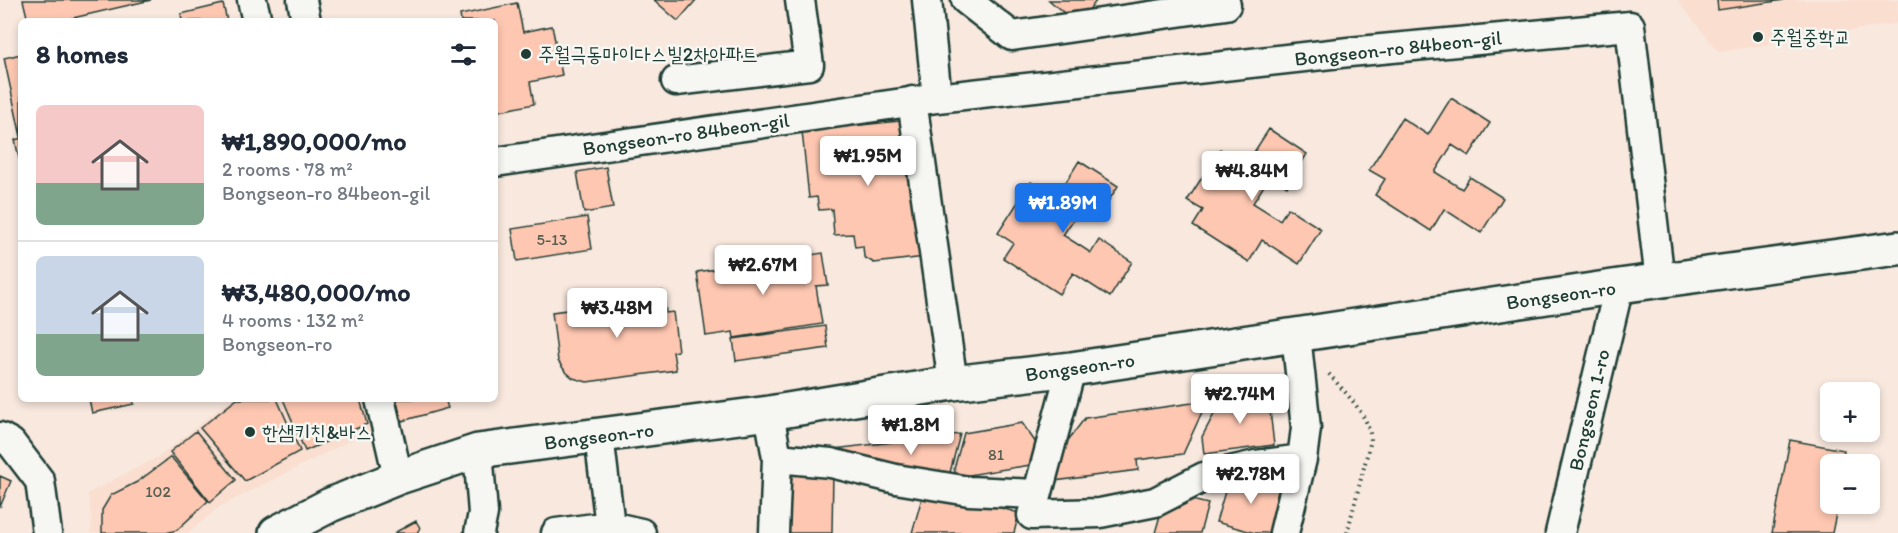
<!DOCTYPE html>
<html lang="en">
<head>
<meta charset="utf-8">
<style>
	:root { --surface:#fff; --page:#f2f2f3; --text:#1f2937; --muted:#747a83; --line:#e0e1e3; --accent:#1a73e8 }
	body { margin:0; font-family:Itim,"Poor Story",sans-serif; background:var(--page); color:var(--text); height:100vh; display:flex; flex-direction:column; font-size:22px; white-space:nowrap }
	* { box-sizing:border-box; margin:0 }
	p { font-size:20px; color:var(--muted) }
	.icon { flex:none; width:33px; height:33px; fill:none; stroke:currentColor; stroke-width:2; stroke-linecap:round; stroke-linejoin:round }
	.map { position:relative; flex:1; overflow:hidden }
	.sheet { position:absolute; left:18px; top:18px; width:480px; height:384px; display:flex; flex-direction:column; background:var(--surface); border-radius:9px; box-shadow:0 3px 9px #0003 }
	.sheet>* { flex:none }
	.buttons { position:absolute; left:1820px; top:382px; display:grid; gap:12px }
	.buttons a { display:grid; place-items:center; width:60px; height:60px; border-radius:9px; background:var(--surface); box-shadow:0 3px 9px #0003; font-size:30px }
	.price { position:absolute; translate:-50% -51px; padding:0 14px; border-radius:6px; background:#fff; color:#222; font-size:20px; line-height:39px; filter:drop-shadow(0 2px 3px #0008) }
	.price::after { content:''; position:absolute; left:50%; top:36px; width:18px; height:14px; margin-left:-9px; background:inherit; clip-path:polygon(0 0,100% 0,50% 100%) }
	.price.on { background:var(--accent); color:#fff }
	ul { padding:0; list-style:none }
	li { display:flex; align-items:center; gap:18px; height:150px; padding:0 18px }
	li+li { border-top:2px solid var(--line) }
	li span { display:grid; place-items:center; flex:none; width:168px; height:120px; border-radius:9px; color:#555 }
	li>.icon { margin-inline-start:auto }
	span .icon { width:72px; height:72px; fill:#fffc; stroke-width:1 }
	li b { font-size:26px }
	h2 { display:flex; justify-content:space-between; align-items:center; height:72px; padding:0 18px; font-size:26px }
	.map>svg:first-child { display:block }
	.built { fill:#faded0 }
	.building { fill:#fec7b1; stroke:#1f3d34; stroke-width:1.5 }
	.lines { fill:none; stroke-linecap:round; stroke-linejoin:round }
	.minor-casing { stroke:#1f3d34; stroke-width:33 }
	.major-casing { stroke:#1f3d34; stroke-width:38 }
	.path { stroke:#1f3d34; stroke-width:4; stroke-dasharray:1.5 4.5; stroke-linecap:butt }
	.minor { stroke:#f6f6f2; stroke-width:28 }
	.major { stroke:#f6f6f2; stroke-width:33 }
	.poi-dot { fill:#1f3d34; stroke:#f6f6f2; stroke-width:2 }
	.labels { text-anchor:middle; stroke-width:5; stroke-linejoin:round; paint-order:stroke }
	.number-label { font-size:16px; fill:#576053 }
	.poi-label { font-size:20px; fill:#1f3d34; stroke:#f6f6f2; text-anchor:start }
	.street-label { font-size:20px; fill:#1f3d34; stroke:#f6f6f2 }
</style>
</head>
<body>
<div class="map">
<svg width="1898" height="533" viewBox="0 0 1898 533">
	<rect width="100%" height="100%" fill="#f8e8de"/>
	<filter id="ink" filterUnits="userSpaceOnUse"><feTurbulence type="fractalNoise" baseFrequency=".0167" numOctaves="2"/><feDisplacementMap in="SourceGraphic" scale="12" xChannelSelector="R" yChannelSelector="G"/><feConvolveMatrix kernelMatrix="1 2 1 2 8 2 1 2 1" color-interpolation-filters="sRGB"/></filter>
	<g filter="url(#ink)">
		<!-- built -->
		<path class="built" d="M1677,0H1898V23L1719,52Z
			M231,399H365L373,429L219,507L188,533H90L92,524L88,493L160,456Z"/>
		<!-- building -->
		<path class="building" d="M23,0H151L60,21H28Z
			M654,0H696L678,21Z
			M1049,0H1097L1077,24Z
			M1717,0H1784L1718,10Z
			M517,3L523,32L552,26L562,75L530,82L534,104L495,112V21H461L460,15Z
			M223,4L227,21H182L181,14Z
			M21,54V137L4,58Z
			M1451,98L1490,123L1469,156L1452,145L1435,172L1462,189L1470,177L1503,198L1481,233L1444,209L1431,231L1375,195L1385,179L1369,170L1402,118L1428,135Z
			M900,121L911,134L925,257L874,263L864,257L863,246L855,247L853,234L834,235L832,209L819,210L817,197L809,198L802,131Z
			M1269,129L1307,154L1287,187L1270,176L1253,203L1280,220L1288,208L1321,229L1299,264L1262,240L1249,262L1193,226L1203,210L1187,201L1220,149L1245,166Z
			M21,138V167L15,140Z
			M1079,161L1118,186L1097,219L1081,208L1063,235L1091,253L1099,240L1132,262L1110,297L1073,273L1059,294L1003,258L1013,243L998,233L1031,182L1056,198Z
			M606,167L613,208L584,213L577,172Z
			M587,217L592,249L517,261L512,229Z
			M823,253L828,285L816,286L822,324L734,338L733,332L706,336L697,272Z
			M663,291L666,313L673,312L678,351L673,352L676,370L587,382L573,378L565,371L558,361L552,312L634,301L633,295Z
			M825,326L828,348L736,361L733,339Z
			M1268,393L1274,445L1204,454L1202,437L1222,399Z
			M89,399H133L134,404L92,413Z
			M237,399H277L300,451L245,481L200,428Z
			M283,399H360L367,424L305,451Z
			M396,399H445L448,408L402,421Z
			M1207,401L1183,454L1137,460L1138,470L1054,481L1066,443L1085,418Z
			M1022,423L1036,443L1030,465L957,477L954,469L964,433Z
			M196,431L236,480L210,502L170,452Z
			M960,434L947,484L825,450Z
			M1790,440L1844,450L1842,461L1846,462L1845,465H1830V504H1838L1832,533H1772Z
			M171,457L208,501L177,530L166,533H102V510L111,495L137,482Z
			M789,471H833L832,533H788Z
			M0,476L11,481L0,507Z
			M1264,476L1284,481L1269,533H1255L1216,522L1226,488Z
			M925,487L1019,513L1014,533H912Z
			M1188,499L1208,504L1200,533H1155L1161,512Z
			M416,521L420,528L417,533H394Z"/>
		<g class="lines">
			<defs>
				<path id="minor" d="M252,0L257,21
					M302,0L306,21
					M927,0L937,98
					M966,0L1012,36L1226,5
					M676,81L809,65L800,0
					M912,101L953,383
					M495,162L937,98L1349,52L1630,26L1660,281
					M380,399L398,477
					M769,413L777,458L774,533
					M599,436L610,526L641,533
					M0,437L11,443L40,481L47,533
					M478,451L483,513L479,533
					M777,458L831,463L896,479L969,491L1037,494
					M1033,511L1071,369
					M1032,515L1100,513L1155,502L1204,477L1256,465L1302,459
					M556,533L610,526
					M1284,533L1302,459L1306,428L1296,335
					M1560,533L1619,286"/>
				<path id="major" d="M276,533L330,505L399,477L478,451L769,413L953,383L1071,369L1619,286L1898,248"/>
			</defs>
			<!-- minor casing -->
			<use href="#minor" class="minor-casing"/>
			<!-- major casing -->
			<use href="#major" class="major-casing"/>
			<!-- path -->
			<path class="path" d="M1329,374C1345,393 1369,414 1371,440L1347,533"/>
			<!-- minor -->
			<use href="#minor" class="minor"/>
			<!-- major -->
			<use href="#major" class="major"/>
		</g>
	</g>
	<!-- markers -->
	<g class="poi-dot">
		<circle cx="1758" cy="37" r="6"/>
		<circle cx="526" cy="54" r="6"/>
		<circle cx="250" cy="432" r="6"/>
	</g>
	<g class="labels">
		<!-- number labels -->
		<g class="number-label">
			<text x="552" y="245">5-13</text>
			<text x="996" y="460">81</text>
			<text x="158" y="497">102</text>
		</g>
		<!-- poi labels -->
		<g class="poi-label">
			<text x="1770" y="44">주월중학교</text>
			<text x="538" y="61">주월극동마이다스빌2차아파트</text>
			<text x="262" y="439">한샘키친&amp;바스</text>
		</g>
		<!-- street labels -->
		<g class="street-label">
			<text transform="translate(1398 48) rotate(-6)" y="7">Bongseon-ro 84beon-gil</text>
			<text transform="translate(686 134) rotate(-8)" y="7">Bongseon-ro 84beon-gil</text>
			<text transform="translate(1561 295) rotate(-8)" y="7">Bongseon-ro</text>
			<text transform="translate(1080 367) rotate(-8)" y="7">Bongseon-ro</text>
			<text transform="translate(1589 410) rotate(-77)" y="7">Bongseon 1-ro</text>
			<text transform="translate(599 436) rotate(-7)" y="7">Bongseon-ro</text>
		</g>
	</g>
</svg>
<div class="buttons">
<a>+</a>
<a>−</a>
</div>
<b class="price" style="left:868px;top:187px">₩1.95M</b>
<b class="price" style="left:1252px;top:202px">₩4.84M</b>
<b class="price on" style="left:1063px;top:234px">₩1.89M</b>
<b class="price" style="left:763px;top:296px">₩2.67M</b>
<b class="price" style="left:617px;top:339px">₩3.48M</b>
<b class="price" style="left:1240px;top:425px">₩2.74M</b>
<b class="price" style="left:911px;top:456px">₩1.8M</b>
<b class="price" style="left:1251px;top:505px">₩2.78M</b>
<section class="sheet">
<h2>8 homes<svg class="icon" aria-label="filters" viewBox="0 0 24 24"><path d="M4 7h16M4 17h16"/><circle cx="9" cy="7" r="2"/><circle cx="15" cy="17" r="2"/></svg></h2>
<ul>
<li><span style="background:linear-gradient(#f6c9c9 65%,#7fa58c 0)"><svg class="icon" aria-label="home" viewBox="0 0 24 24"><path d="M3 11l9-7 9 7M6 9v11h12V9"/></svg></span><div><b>₩1,890,000/mo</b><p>2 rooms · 78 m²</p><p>Bongseon-ro 84beon-gil</p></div></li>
<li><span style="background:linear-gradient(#c9d6e8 65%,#7fa58c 0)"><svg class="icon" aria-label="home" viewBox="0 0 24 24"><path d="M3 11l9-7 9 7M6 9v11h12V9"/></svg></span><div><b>₩3,480,000/mo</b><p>4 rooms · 132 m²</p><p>Bongseon-ro</p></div></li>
</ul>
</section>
</div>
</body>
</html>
